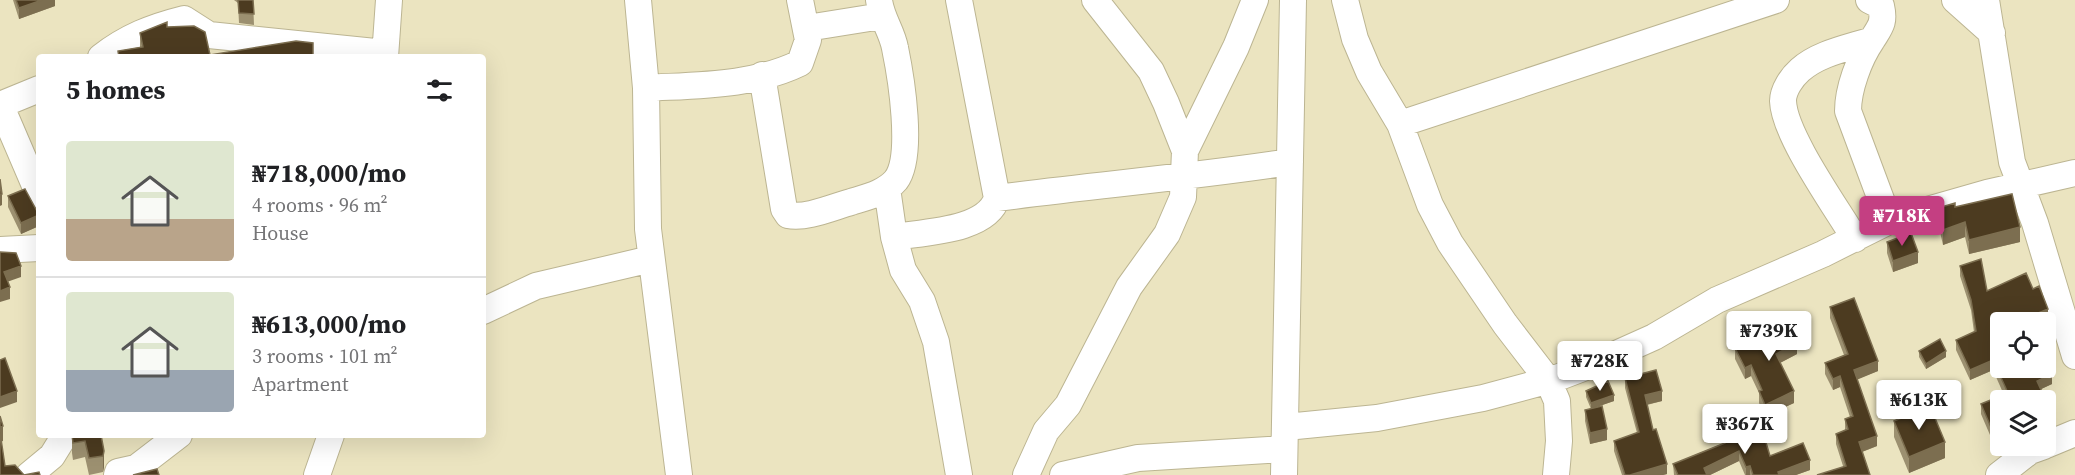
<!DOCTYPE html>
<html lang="en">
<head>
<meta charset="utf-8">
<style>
	:root { --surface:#fff; --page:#f6f6f6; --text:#202124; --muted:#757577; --line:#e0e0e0; --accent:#c43f82 }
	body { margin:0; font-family:"Source Serif 4",serif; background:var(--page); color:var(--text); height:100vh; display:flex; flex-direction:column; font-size:22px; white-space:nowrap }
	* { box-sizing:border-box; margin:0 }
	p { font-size:20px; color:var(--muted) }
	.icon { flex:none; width:33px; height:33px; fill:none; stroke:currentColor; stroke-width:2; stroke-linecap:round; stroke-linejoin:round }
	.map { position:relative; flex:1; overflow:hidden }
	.drawer { position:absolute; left:36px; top:54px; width:450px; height:384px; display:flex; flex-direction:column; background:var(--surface); border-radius:6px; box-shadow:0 6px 24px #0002 }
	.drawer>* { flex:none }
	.fabs { position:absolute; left:1990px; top:312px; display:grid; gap:12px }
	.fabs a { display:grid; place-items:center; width:66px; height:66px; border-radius:6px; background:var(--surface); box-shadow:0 6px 24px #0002; font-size:30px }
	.price { position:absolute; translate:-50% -51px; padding:0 14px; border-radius:6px; background:#fff; color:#222; font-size:20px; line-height:39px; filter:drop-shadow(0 2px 3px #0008) }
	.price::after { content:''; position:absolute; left:50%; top:36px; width:18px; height:14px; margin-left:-9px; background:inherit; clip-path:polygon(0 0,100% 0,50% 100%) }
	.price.current { background:var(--accent); color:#fff }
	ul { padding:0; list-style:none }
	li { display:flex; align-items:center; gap:18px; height:150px; padding:0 30px }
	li+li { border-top:2px solid var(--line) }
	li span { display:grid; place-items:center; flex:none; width:168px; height:120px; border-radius:6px; color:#555 }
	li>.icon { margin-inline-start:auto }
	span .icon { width:72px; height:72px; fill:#fffc; stroke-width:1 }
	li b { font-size:26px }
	h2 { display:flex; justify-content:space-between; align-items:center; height:72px; padding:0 30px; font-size:26px }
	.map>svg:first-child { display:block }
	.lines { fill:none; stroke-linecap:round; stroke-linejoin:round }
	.minor-casing { stroke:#bcb592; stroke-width:28 }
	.minor { stroke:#fff; stroke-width:26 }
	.wall { fill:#9c9070 }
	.shaded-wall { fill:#7c6e50 }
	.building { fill:#4c3b20; stroke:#7c6e50; stroke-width:1.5 }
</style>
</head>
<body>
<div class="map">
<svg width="2075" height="475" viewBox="0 0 2075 475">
	<rect width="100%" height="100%" fill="#ebe4c0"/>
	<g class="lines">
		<defs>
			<path id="minor" d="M638,0L646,88L648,229L679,475
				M1345,0L1355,39L1369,72L1400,124L1430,205L1450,243L1505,324L1548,380L1557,401L1559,441L1556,475
				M1869,0L1881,6C1885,23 1880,27 1872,40C1859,59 1848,89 1848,111L1889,221
				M1955,0L1992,33
				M1986,0L2012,162L2035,223L2075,356
				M807,28L882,16
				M101,57C127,37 152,27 184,19L209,35L385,53
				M385,57L389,0
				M762,75L784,209L788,215C806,219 833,207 851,202C867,197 885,193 896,180C914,156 901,77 895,48C892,31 881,18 879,0
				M646,88C698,85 753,86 800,63L808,40L800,0
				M0,104L39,195
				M0,105L39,89
				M1400,124L1776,0
				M1185,151L1236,47L1255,0
				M887,188L894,237L903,270L922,301L936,342L959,475
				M997,198C1095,185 1193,177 1290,162
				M894,237C924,232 987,231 997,198L959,0
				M1855,239C1836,207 1784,135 1783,101C1783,90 1792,77 1800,70C1819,53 1848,48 1872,40
				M0,250L39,248
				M483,311L536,286L651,259
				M1286,427L1377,418L1483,398L1554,379L1596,363L1654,337L1717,300L1823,254L1889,221L1987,193L2075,173
				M2046,445L2075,433
				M29,475L52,456L65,435
				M117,475L118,472L136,468L179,435
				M317,475L331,435
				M1026,475L1046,431L1068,405L1129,287L1167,234L1183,197L1185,151L1166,103L1151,71L1095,0
				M1063,475L1138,458L1283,449
				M1284,475L1293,0
				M1999,475L2030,451L2044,446"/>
		</defs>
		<!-- minor casing -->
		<use href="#minor" class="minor-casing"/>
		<!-- minor -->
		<use href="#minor" class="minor"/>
	</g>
	<!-- wall -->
	<path class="wall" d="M13,0H55V6L19,19Z
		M234,0H253L254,25L239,23L238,3Z
		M167,27L210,55L313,57H118V51L140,47V33Z
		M8,196L39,215V226L21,234L8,207Z
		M1955,207L2020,242L1969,254L1965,237L1943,245L1938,223V208Z
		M1887,242L1918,263L1893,272L1887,253Z
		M1960,266L1987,291L2033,289L2048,319L2039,322H2001L2052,384L2041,389L2053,426L2001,446H2013L1999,456L1981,414V404L2004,395L1993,370L1970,380L1956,350V340L1974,332L1971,310L1960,276Z
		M1830,307L1878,371L1857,379L1877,446L1862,452L1870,475L1843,466L1836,444V434L1845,430V419L1850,417L1840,387L1833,390L1825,374V363L1844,355L1830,318Z
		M1735,348L1797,354L1780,363L1794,403L1765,416L1759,403V393L1751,376L1745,379L1735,359Z
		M1919,351L1946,357L1926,369L1919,357Z
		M1625,378L1662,401L1647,405L1653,430L1667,474L1663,475H1622L1614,451V441L1637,433L1625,388Z
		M1586,391L1614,401L1593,408L1607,440L1590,444L1585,421V410L1591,409L1586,397Z
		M1894,421L1945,458L1909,473L1894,437Z
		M101,435L104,467L103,472L89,475L85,457L73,460L72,453V436Z
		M1724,439L1770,456L1810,470L1796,475H1745L1739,461L1710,475H1674L1673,464L1724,443Z"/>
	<!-- shaded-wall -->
	<path class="shaded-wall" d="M42,0H55V6L19,19V8Z
		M2,194V205L0,206V195Z
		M39,215V226L21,234V223Z
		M1965,222V237L1943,245V230Z
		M2020,227V242L1969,254V240Z
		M1918,252V263L1893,272V261Z
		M21,266V277L4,283V272Z
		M10,287V299L0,302V291Z
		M2048,309V319L2039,322H2031V316Z
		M1797,343V354L1776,365V354Z
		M1946,351V357L1926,369V364Z
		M1993,360V370L1970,380V370Z
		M1878,361V371L1854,381V370Z
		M1751,365V376L1745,379V368Z
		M2052,374V384L2037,391V381Z
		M1840,376V387L1833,390V379Z
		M17,391V402L0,408V397Z
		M1662,391V401L1645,405V395Z
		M1794,391V403L1765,416V405Z
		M1614,395V401L1591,409V403Z
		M2053,416V426L2046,429V419Z
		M3,426V441L0,442V427Z
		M1607,429V440L1590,444V433Z
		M219,435H229L219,438Z
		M1877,436V446L1859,453V442Z
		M1945,442V458L1909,473V457Z
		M2001,444V446H2013L1999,456V446Z
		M104,451V467L103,472V456Z
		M1739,451V461L1710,475H1704V468Z
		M1810,460V470L1796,475H1778V472Z
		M1667,464V474L1663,475H1630Z
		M1750,466V475H1746V467Z"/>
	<!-- building -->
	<path class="building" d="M16,0H42L19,8Z
		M238,0H253L254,14L239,13Z
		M167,22V27L194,26L205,32L210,55L296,41L313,43V57H119L118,51L143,47L140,33Z
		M0,179L2,194L0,195Z
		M25,189L39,215L21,223L8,196Z
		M2012,194L2020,227L1969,240L1965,222L1943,230L1938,208L1955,203V207Z
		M1911,233L1918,252L1893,261L1887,242Z
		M0,252L16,253L21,266L4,272L10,287L0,291Z
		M1981,259L1987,291L2026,273L2033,289L2039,286L2048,309L2031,316L2034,322H2001V368H2046V362L2052,374L2037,381L2053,416L2046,419V400H2001V444L1999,446L1981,404L2008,393L1993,360L1970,370L1956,340L1976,331L1971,300L1960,266Z
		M1854,298L1878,361L1854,370L1877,436L1859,442L1870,475H1817L1846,466L1836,434L1848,429L1845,419L1853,416L1840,376L1833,379L1825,363L1848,354L1830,307Z
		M1787,323L1797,343L1776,354L1794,391L1765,405L1759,391L1762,390L1751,365L1745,368L1735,348Z
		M1940,339L1946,351L1926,364L1919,351Z
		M5,358L17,391L0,397V360Z
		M1656,370L1662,391L1645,395L1653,430L1656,429L1667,464L1630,475H1625L1614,441L1639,432L1625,378Z
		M1608,381L1614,395L1591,403L1586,391Z
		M1602,406L1607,429L1590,433L1585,410Z
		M1930,406L1945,442L1909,457L1894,421Z
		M0,416L3,426L0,427Z
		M1756,425L1759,430L1762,429L1770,456L1803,443L1810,460L1778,472L1779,475H1753L1750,466L1746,467L1739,451L1704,468L1707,475H1678L1673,464L1725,443L1724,439Z
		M0,432L5,466L15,465L24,475L39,472L40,475H0Z
		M72,435H101L104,451L103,456L89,458L85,441L73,443Z
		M157,469L159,475H133Z"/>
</svg>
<div class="fabs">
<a><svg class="icon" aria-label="locate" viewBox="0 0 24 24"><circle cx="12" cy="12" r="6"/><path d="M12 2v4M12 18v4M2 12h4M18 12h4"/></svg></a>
<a><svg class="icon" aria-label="layers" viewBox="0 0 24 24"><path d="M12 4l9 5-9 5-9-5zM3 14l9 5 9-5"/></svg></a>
</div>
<b class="price current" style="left:1902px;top:247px">₦718K</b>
<b class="price" style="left:1769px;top:362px">₦739K</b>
<b class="price" style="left:1600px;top:392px">₦728K</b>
<b class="price" style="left:1919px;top:431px">₦613K</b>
<b class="price" style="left:1745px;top:455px">₦367K</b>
<section class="drawer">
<h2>5 homes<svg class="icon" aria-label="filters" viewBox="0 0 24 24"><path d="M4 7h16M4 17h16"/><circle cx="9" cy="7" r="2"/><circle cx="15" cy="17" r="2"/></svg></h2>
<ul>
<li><span style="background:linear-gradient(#dfe7d0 65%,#b9a48a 0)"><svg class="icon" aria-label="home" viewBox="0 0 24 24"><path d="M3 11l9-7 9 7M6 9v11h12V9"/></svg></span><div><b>₦718,000/mo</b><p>4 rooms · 96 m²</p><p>House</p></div></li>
<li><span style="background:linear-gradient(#dfe7d0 65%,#9aa5b1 0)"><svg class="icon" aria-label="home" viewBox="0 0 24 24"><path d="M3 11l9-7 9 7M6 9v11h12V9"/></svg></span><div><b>₦613,000/mo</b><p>3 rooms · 101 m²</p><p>Apartment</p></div></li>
</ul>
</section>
</div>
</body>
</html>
